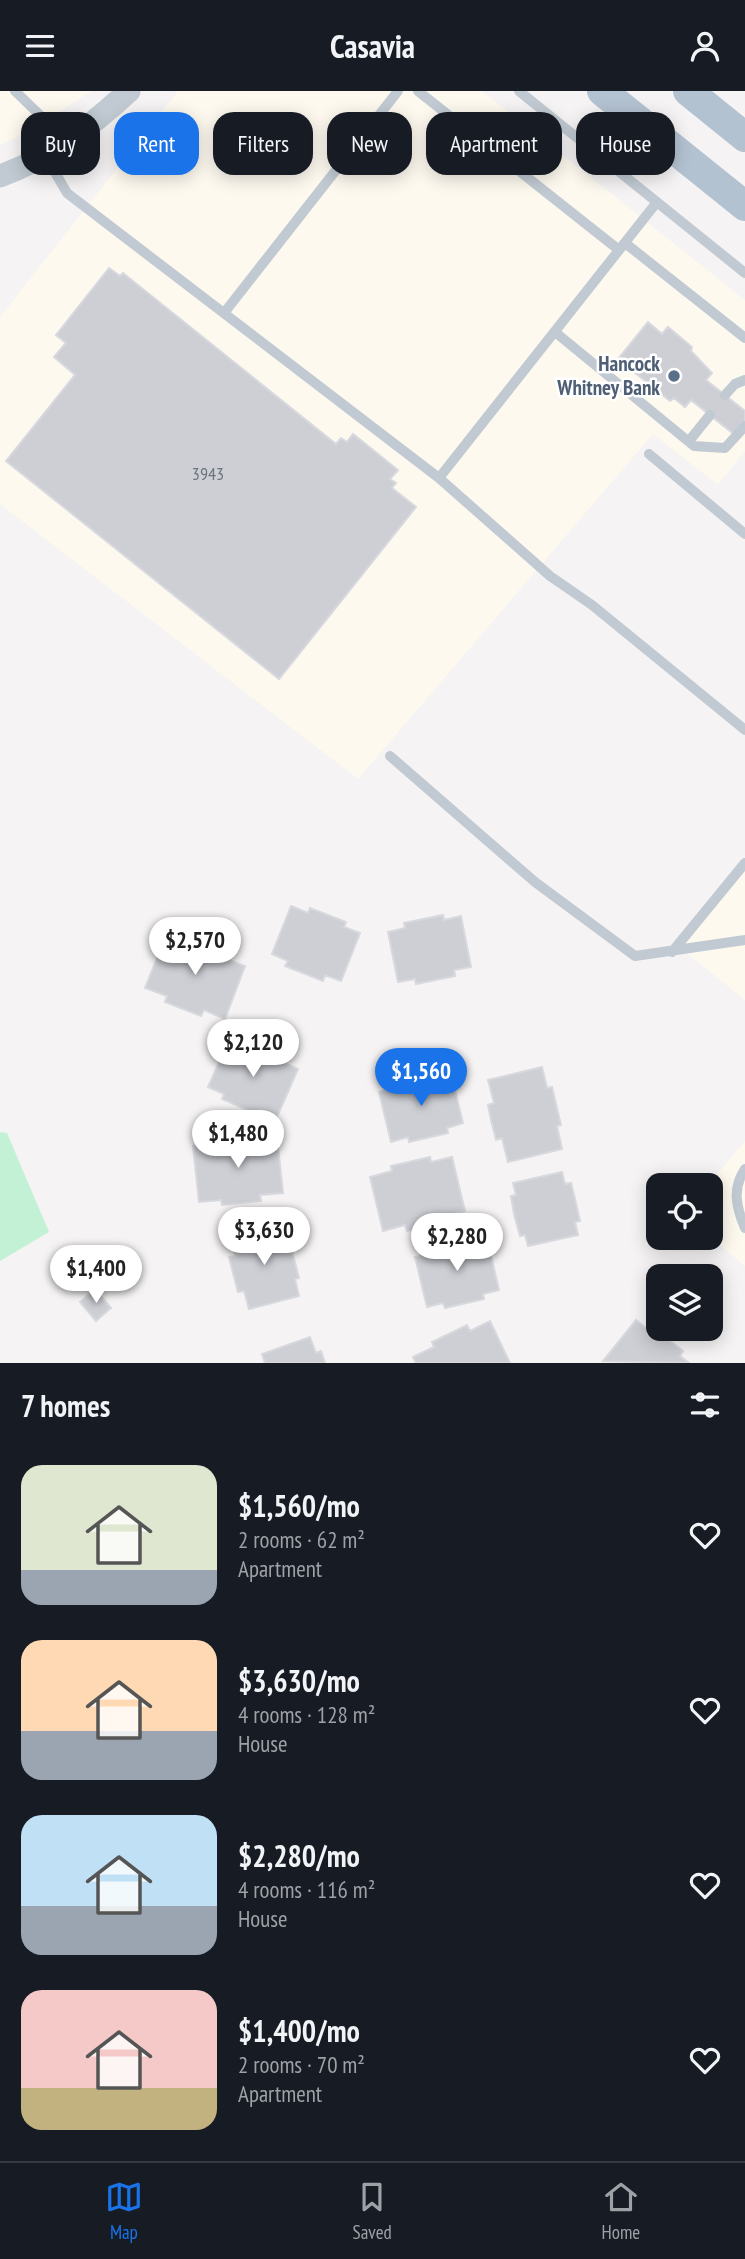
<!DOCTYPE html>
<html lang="en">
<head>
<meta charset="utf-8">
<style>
	:root { --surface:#171b24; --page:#242831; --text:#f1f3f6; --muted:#9ea1a6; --line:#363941; --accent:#1a73e8 }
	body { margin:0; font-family:"PT Sans Narrow",sans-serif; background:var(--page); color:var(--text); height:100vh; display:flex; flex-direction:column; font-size:26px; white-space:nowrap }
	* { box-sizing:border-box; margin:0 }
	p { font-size:23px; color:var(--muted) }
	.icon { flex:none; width:38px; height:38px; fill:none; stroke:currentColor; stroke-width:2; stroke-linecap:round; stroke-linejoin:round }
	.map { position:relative; height:1272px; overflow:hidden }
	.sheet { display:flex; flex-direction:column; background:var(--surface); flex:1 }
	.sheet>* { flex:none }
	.guide { position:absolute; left:21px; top:21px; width:704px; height:63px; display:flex; gap:14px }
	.buttons { position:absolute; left:646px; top:1082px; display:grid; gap:14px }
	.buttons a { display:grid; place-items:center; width:77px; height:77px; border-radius:14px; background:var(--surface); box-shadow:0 4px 18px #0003; font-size:35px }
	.price { position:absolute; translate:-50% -60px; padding:0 16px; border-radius:24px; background:#fff; color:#222; font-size:23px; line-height:46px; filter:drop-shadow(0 2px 4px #0008) }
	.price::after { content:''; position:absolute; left:50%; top:42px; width:21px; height:16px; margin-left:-10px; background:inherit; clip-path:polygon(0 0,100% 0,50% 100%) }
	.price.selected { background:var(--accent); color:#fff }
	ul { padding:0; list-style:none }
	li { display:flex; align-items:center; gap:21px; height:175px; padding:0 21px }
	li span { display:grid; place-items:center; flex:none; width:196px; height:140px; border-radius:21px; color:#555 }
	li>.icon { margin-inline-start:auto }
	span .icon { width:84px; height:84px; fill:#fffc; stroke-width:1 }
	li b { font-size:30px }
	h2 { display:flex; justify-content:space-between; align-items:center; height:84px; padding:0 21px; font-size:30px }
	.pill { padding:0 24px; border-radius:21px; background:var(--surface); box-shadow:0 4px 18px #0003; font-size:24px; line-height:63px }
	.pill.selected { background:var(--accent); color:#fff }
	header { display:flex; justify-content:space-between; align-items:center; height:91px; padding:0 21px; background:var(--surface); font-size:32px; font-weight:800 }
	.dock { display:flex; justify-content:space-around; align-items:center; height:98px; border-top:2px solid var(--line); background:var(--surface); font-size:19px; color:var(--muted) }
	.dock a { display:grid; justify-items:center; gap:4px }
	.dock .selected { color:var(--accent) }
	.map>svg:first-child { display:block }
	.commercial { fill:#fdf9ef }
	.green { fill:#c3f1d5 }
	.building { fill:#cdcfd5; stroke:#d7d9de; stroke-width:2 }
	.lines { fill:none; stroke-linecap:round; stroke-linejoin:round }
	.service { stroke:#c1cad2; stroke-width:10 }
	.tertiary { stroke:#c1cad2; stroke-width:23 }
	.primary { stroke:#b3c2d1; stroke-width:30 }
	.service-dot { fill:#5c6f8a; stroke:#fff; stroke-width:2.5 }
	.labels { text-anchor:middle; stroke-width:5; stroke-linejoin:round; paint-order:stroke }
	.number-label { font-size:18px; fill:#6b747e }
	.service-label { font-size:21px; font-weight:bold; fill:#4e5e75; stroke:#fff; text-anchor:end }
</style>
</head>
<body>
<header><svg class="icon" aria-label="menu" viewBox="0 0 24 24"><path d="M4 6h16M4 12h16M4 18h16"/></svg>Casavia<svg class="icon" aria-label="person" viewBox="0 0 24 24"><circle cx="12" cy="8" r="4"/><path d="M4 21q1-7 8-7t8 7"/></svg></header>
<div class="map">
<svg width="745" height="1272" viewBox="0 0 745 1272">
	<rect width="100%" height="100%" fill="#f5f3f3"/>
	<!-- commercial -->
	<path class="commercial" d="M0,0H92L25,42L0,54Z
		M178,0H482L745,209V360L718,394L653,343L358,688L0,413V226Z
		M745,775V909L679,856Z
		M745,1050V1175L710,1146V1094H708Z"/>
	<!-- green -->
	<path class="green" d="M0,1041L7,1042L49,1141L0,1170Z"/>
	<!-- building -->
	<path class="building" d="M292,53L302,62L292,75L282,66Z
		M109,177L120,185L123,182L336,353L341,347L347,351L353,343L398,379L390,388L396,392L392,397L416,416L279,588L6,370L75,284L54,266L66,252L56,244Z
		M648,231L662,243L668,236L692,256L691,260L712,282L706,289L745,320V331L735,344L691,309L685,316L674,307L670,310L618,268Z
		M291,815L308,822L310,817L346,831L344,836L360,842L341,890L325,884L323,890L285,875L288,870L272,863Z
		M443,824L444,829L461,825L471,876L454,879L455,885L416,893L415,888L398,891L388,841L405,837L404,832Z
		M166,845L187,853L189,848L205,854L225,862L224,867L245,875L225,928L204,919L201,925L165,911L167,905L145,897Z
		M229,949L245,957L248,951L283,967L282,971L298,978L277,1026L261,1019L259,1024L222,1008L224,1003L208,996Z
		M542,976L547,997L552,996L556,1013L561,1034L557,1035L562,1058L508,1071L502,1047L496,1049L491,1029L488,1014L494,1012L488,989Z
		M434,982L435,987L451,983L463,1032L447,1037L448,1042L409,1051L408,1046L391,1051L379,1001L396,996L395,991Z
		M254,1044L255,1049L277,1046L283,1102L260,1104L261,1110L222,1114L221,1109L199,1111L193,1055L216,1053L215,1048Z
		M430,1066L431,1071L452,1066L465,1120L443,1125L445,1131L407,1140L405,1134L383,1140L370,1086L392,1080L391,1075Z
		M562,1081L565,1093L571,1092L575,1108L580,1130L575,1131L578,1144L528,1155L525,1144L520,1145L514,1123L511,1105L516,1104L513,1092Z
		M280,1134L284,1150L289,1149L299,1187L295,1188L299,1205L249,1218L244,1200L238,1201L233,1182L229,1166L235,1165L230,1147Z
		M469,1147L470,1153L487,1148L499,1199L483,1203L484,1208L462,1213L445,1217L443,1212L427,1216L415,1166L432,1162L430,1156Z
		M95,1198L111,1217L96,1230L80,1211Z
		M636,1229L650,1240L652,1236L683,1260L680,1265L689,1272L603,1270Z
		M490,1230L510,1272H416L413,1266L434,1256L432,1251L467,1234L470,1240Z
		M310,1246L316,1262L321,1260L325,1272H265L262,1263Z"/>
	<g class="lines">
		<!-- service -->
		<path class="service" d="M15,0L47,31L59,56
			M418,0L619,159
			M519,0L745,182
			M45,64L67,102L439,387L657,111
			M625,152L745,247
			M224,222L398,0
			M555,241L694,355L725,357L745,335
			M725,304L735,293L745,289
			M689,350L710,324
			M649,363L745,443
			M439,387L550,485L592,514L745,639
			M390,665L535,791L635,865L745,849
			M672,861L745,772
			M745,1078C732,1097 736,1116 745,1137"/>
		<!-- tertiary -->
		<path class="tertiary" d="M0,85C50,67 91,35 129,0"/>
		<!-- primary -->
		<path class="primary" d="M602,0L745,115
			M688,0L745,46"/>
	</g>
	<!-- markers -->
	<circle class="service-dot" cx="674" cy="285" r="7"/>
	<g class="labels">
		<!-- number labels -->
		<g class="number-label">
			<text x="208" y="389">3943</text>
		</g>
		<!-- service labels -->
		<g class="service-label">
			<text x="660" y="280">Hancock<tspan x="660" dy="24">Whitney Bank</tspan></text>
		</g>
	</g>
</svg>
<div class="buttons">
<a><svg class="icon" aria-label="locate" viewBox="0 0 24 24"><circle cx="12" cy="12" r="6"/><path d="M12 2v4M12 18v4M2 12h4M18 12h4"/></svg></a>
<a><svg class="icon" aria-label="layers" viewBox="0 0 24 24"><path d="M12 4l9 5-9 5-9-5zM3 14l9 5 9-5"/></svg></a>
</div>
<b class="price" style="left:195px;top:886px">$2,570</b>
<b class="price" style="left:253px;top:988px">$2,120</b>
<b class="price selected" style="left:421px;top:1017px">$1,560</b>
<b class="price" style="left:238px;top:1079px">$1,480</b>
<b class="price" style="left:264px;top:1176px">$3,630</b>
<b class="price" style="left:457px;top:1182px">$2,280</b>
<b class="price" style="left:96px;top:1214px">$1,400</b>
<div class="guide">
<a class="pill">Buy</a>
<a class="pill selected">Rent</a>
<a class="pill">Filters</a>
<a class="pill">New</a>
<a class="pill">Apartment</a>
<a class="pill">House</a>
</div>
</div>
<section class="sheet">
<h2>7 homes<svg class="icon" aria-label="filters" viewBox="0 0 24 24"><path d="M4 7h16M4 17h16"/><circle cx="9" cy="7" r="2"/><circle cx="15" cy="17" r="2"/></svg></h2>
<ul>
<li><span style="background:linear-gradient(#dfe7d0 75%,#9aa5b1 0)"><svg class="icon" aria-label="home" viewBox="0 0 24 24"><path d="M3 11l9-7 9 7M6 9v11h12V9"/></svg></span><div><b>$1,560/mo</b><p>2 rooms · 62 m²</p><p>Apartment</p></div><svg class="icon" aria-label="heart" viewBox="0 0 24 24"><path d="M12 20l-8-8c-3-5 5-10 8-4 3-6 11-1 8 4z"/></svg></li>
<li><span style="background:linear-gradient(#ffd9b3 65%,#9aa5b1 0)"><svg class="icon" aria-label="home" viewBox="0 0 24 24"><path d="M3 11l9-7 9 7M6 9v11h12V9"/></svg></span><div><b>$3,630/mo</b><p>4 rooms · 128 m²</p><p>House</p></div><svg class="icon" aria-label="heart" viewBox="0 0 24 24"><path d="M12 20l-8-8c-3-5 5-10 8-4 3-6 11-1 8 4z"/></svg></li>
<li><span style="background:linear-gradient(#bfe0f5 65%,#9aa5b1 0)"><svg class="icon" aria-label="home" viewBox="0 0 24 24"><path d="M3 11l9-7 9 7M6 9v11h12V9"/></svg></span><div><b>$2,280/mo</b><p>4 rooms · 116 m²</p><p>House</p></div><svg class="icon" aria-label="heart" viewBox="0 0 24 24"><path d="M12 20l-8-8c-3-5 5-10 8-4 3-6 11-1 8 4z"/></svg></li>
<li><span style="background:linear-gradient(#f6c9c9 70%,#c2b280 0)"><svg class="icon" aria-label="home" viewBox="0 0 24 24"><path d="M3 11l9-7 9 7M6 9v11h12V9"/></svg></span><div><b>$1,400/mo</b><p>2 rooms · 70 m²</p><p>Apartment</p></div><svg class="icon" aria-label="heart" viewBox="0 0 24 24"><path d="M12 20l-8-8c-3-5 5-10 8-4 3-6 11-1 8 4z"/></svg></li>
</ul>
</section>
<nav class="dock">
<a class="selected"><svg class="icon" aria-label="map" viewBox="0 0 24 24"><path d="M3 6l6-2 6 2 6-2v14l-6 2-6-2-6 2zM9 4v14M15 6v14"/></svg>Map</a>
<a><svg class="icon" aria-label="saved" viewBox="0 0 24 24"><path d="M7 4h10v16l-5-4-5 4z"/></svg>Saved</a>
<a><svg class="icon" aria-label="home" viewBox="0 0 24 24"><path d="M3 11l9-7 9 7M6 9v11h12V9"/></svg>Home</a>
</nav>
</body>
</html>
